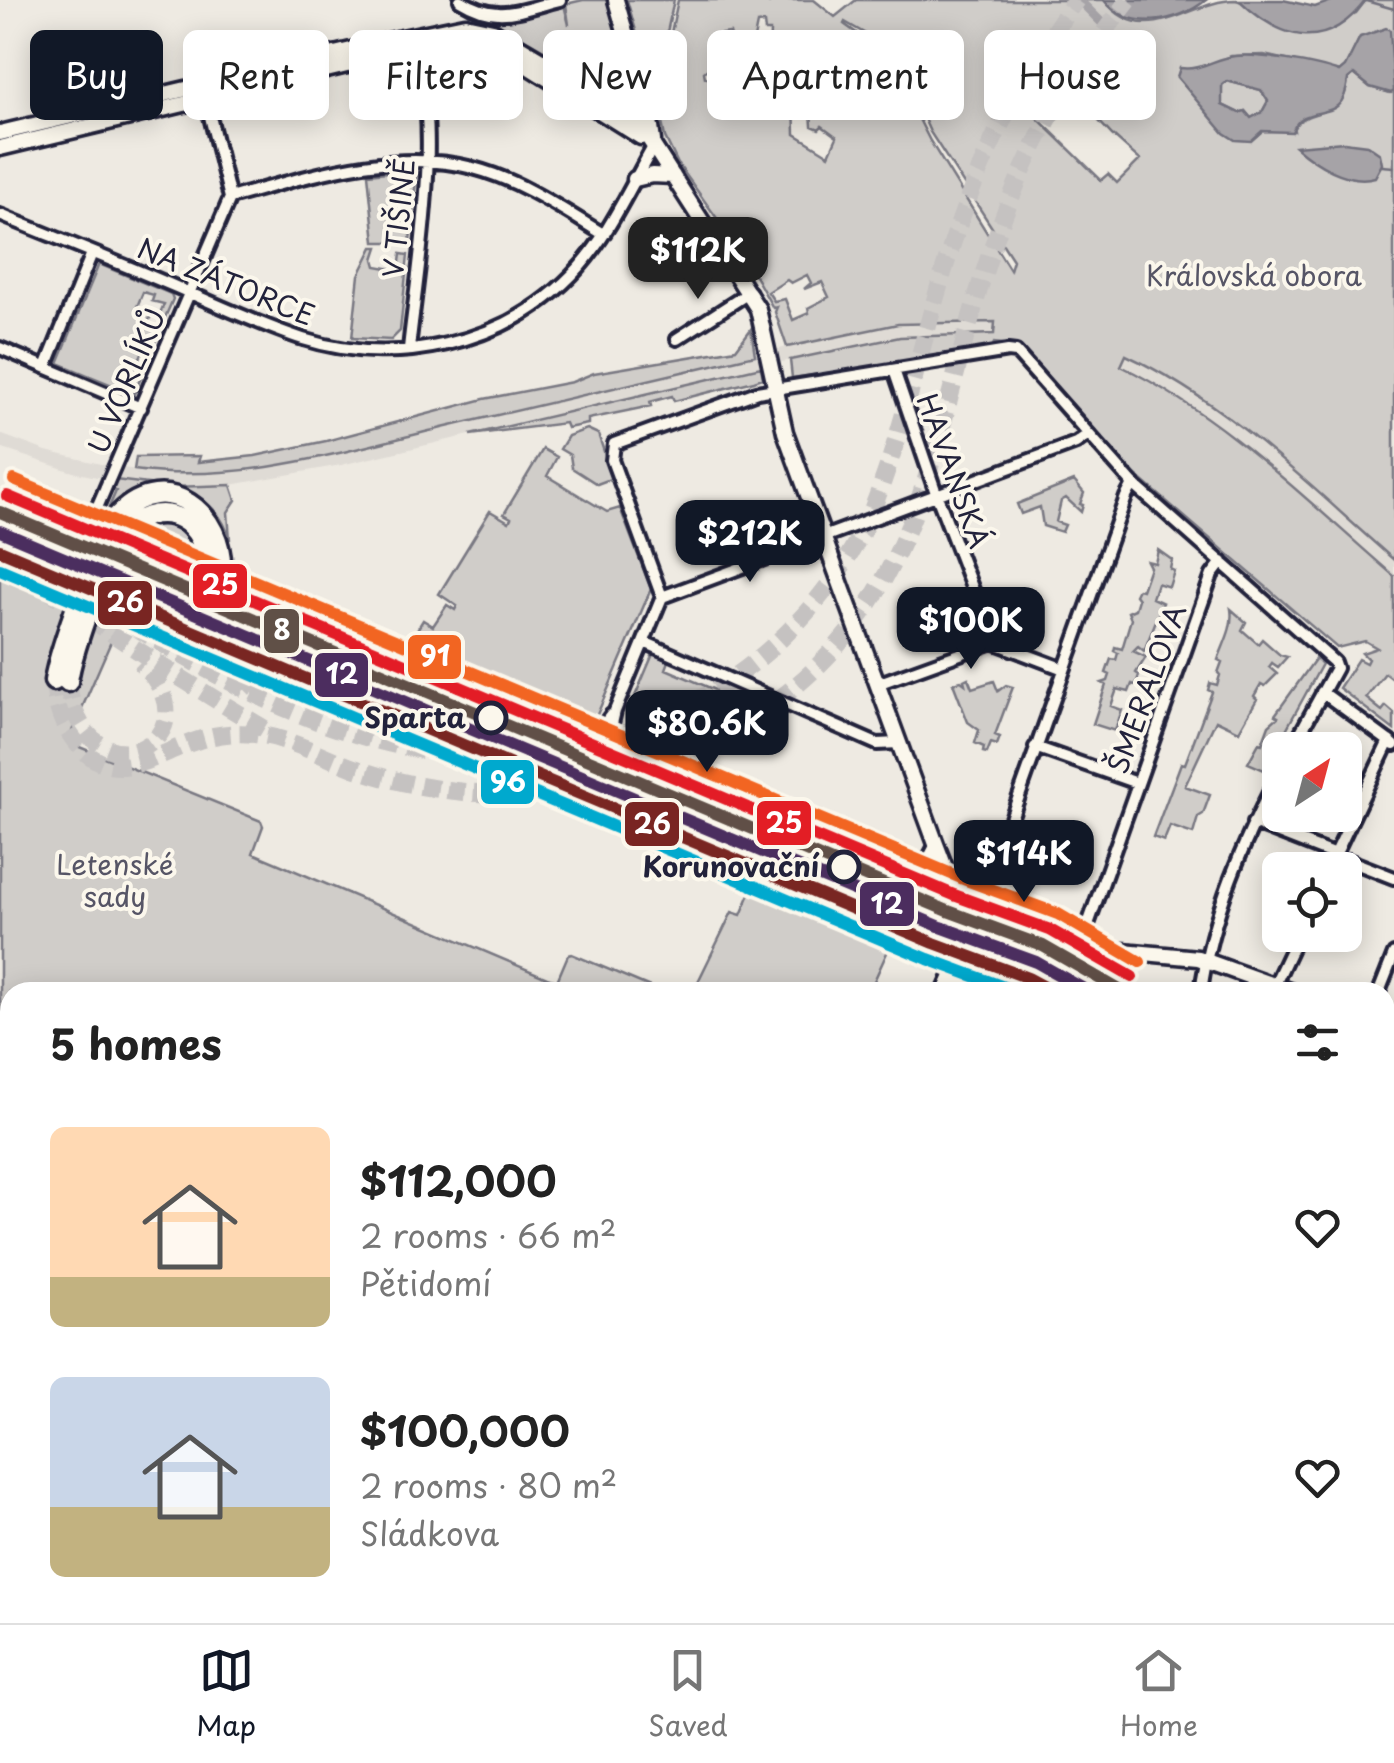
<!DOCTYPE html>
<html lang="en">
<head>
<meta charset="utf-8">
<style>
	:root { --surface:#fff; --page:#f6f6f6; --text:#222; --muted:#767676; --line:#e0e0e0; --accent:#111827 }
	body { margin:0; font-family:"Playpen Sans",sans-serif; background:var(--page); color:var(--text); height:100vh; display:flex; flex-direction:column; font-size:38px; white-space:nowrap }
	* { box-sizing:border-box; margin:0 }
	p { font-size:32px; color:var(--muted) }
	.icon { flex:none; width:55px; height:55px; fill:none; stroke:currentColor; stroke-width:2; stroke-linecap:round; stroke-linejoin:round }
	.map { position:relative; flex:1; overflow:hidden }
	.details { position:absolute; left:0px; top:982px; width:1395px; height:642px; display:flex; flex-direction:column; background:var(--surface); border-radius:30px 30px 0 0; box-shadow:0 5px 25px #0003 }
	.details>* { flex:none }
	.top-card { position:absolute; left:30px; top:30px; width:1335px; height:90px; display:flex; gap:20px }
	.needle { width:65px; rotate:36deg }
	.buttons { position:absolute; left:1262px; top:732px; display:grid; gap:20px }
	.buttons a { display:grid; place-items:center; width:100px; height:100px; border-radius:15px; background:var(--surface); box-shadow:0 5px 25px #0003; font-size:50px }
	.price { position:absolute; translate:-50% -85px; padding:0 22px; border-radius:20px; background:var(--accent); color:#fff; font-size:32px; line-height:65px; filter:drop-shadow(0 2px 5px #0008) }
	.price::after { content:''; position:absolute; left:50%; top:60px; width:30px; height:22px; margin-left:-15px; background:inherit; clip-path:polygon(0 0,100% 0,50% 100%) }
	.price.current { background:#222; color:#fff }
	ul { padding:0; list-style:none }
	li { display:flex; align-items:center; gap:30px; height:250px; padding:0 50px }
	li span { display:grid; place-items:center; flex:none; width:280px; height:200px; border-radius:15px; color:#555 }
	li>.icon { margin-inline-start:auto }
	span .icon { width:120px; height:120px; fill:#fffc; stroke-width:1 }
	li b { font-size:42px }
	h2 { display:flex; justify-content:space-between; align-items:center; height:120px; padding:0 50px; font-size:42px }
	.tag { padding:0 35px; border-radius:15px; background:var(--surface); box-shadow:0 5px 25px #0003; font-size:35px; line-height:90px }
	.tag.current { background:var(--accent); color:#fff }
	.tab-bar { display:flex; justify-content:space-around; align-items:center; height:140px; border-top:2px solid var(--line); background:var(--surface); font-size:28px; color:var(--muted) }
	.tab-bar a { display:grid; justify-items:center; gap:5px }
	.tab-bar .current { color:var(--accent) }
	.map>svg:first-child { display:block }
	.built { fill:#dfdbd5 }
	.green { fill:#d0cdc9; stroke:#797882; stroke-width:2.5; fill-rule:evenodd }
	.water { fill:#a6a3a7; stroke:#716f7c; stroke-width:2.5; fill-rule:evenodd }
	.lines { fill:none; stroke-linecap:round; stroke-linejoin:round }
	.stream { stroke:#716f7c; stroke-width:2.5 }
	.canal { stroke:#a6a3a7; stroke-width:9 }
	.secondary-tunnel { stroke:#c5c2c1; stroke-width:14; stroke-dasharray:14 7; stroke-linecap:butt }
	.highway-tunnel { stroke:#c5c2c1; stroke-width:18; stroke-dasharray:18 9; stroke-linecap:butt }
	.street-casing { stroke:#22223b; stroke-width:18 }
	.secondary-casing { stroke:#22223b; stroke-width:21 }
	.highway-casing { stroke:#22223b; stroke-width:25 }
	.street { stroke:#fbf7ec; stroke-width:10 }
	.secondary { stroke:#fbf7ec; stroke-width:14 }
	.highway { stroke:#fbf7ec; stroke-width:18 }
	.tram { stroke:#22223b; stroke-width:2.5 }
	.tram-1-casing { stroke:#fbf7ec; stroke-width:20 }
	.tram-2-casing { stroke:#fbf7ec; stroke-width:20 }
	.tram-3-casing { stroke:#fbf7ec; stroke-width:20 }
	.tram-4-casing { stroke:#fbf7ec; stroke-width:20 }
	.tram-5-casing { stroke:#fbf7ec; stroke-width:20 }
	.tram-6-casing { stroke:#fbf7ec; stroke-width:20 }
	.tram-1 { stroke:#605047; stroke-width:12 }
	.tram-2 { stroke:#4c2d5f; stroke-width:12 }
	.tram-3 { stroke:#e31e25; stroke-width:12 }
	.tram-4 { stroke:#792522; stroke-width:12 }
	.tram-5 { stroke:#f26522; stroke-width:12 }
	.tram-6 { stroke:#00a9ce; stroke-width:12 }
	.stop-dot { fill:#fbf7ec; stroke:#22223b; stroke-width:5 }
	.labels { text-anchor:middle; stroke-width:8; stroke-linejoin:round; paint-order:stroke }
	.street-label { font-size:28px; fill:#22223b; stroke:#fbf7ec }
	.park-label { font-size:28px; fill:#565566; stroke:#fbf7ec }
	.stop-label { font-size:28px; font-weight:bold; fill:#22223b; stroke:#fbf7ec; text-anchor:end }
	.line-badge { stroke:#fbf7ec; stroke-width:4 }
	.badge-label { font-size:28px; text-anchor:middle; font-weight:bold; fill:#fff }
</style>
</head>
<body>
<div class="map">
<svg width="1394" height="1623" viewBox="0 0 1394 1623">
	<rect width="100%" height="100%" fill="#eeeae2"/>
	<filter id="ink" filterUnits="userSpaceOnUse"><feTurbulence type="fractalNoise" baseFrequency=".01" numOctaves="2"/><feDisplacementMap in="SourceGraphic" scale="20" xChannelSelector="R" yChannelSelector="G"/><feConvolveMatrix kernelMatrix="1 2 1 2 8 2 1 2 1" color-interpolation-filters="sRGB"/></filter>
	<g filter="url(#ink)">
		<!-- built -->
		<path class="built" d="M920,321H995L994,334L900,337L868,342L341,465L231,485L173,487L111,480L73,472L0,448V434L46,451L113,467L173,474L257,469L866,329Z
			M1125,355L1199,395L1250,434L1394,560V576L1215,423L1168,391L1120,367Z"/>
		<!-- green -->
		<path class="green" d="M583,0H610L646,122C618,96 501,15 466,18L472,9L491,19H500L564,5L569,25L566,4Z
			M627,0H674L654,92Z
			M678,0H762L770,4L767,0H814L835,17L856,0H1104C1145,52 1190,0 1235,0C1248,2 1263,17 1274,25L1356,13L1366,0H1394V64L1384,31L1360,37L1345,68L1339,72L1264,55L1231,56L1212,65L1187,70L1177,77L1221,128L1251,140L1262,131H1294L1293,126C1319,103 1344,121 1348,79L1354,74L1370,87L1390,93L1394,91V560C1309,486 1229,403 1126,355L1121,366C1225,417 1307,501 1394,576V680L1385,673L1366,698L1382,711L1386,706L1394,713V730L1339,688L1358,659L1366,663L1368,659L1362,653L1377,648L1365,641L1337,648L1136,475L1020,346L994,343L991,350L792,378L790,360L900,337L994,334L995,322L898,324L787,347L775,312L777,307L773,308L744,256L678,164L665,137L657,99ZM845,22L876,40L898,61L930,132L1013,260L1010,270L930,141L892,66L869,42L844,24ZM764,23L765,31H770L769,59L784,66V72L777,75L774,66L750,67L742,72L737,68L714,70L712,80L705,77L704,72L715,63L710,53L714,48V35L730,33L734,49L752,48L757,24ZM805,63L808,66L812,126L819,129L822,126L837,137L829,155L795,134L793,71H786V66ZM1056,75L1112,135L1140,160L1117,183L1108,174L1101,180L1026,107ZM807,275L811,283L804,289L822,282L829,297L808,308L809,313L793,320L785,299L774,301L768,292L787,280L791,283Z
			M1227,81L1261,90L1268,101L1262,112L1251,118L1245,111L1239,113L1221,104L1222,85Z
			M417,169L410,242H375L368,174Z
			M373,247H378L374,259L376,266L399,270L401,254L408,255L400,331L391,340L352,338L359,275Z
			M99,264L171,294L173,299L164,320L158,318L164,304L152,301L154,295L143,292L136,309L151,315L148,323L161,329L154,344L147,342L139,360L147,363L134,394L58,363Z
			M751,329L755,355C651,379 547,403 442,428C341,452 239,484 134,470L136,457L200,456L198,462L255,456L326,441L484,399L572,382L594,373L736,349Z
			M761,367L763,378L754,381L674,401L672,396L650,402L651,406L588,419V424L567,428L565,423L470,435Z
			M587,429L598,434L613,478L597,484L572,468L570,455L560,449L568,436Z
			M543,449L557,457L547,476L607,512L620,508L651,589L596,717L585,711L574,728L515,704L514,707L400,657L423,620L433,626L447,605L455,610L457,606L439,594L490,511L509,522L511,518L504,514Z
			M115,480L173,487L231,485L236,500L228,512L230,540C218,493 161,468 121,501C113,508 108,518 103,528L94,526L98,516L104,519L116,491L110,488Z
			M1074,481L1084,493L1080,504L1083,505L1081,512L1066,498L1061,501L1056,522L1065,525L1062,532L1043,526L1040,507L1021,514L1017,504Z
			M170,520L195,541V566L229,573L231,584L139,545V527Z
			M0,545L79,575L50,651L45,681L78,682L87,644L106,596L111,590L130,598L69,738L72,744L261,821L263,826L253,853L547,978L557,981L568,955L572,954L662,992H10V1295L0,1293Z
			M1158,550L1172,560L1170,569L1174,571L1169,587L1157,583L1152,598L1163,603L1144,651L1138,646L1133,651L1146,657L1136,673L1139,675L1136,685L1132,684L1129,692L1117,689L1111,706L1122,710L1115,731L1093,724L1106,685L1102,683L1108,681L1110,675L1106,673L1111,659L1116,660L1118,653L1114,651L1115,647L1122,649L1131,619L1128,612L1135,609L1138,599L1135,595L1138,589L1142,590L1150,567L1147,561L1155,563Z
			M136,601L363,696L352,723L124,628Z
			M1231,609L1246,622L1242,630L1258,644L1262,639L1280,655L1287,657L1278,667L1272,663L1269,667L1277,674L1265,686L1261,684L1254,696L1257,699L1239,731L1216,720L1185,786L1210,795L1203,814L1198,817L1193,834L1170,826L1164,841L1153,837L1181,763L1185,764L1212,692L1208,690L1210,683L1217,685L1220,675L1218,673L1222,662L1218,660C1224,643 1234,626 1231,609Z
			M653,654L669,661L666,669L724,694L728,687L753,698L749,708L759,713L757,717L736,718L724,745L635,708L633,701Z
			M1316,658L1322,664L1264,770L1248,763L1259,743L1262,744L1269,725L1278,717L1275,715Z
			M968,678L972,688L994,681L998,691L1006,685L1013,687L995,735L1000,737L997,745L991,743L987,753L983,752L984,747L975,743L979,730L968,722L953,683L961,681L965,684L964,680Z
			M371,699L567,781L572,789L569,795L559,797L497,770L492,781L359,726Z
			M605,796L753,859L746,878L598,815Z
			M763,863L899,917L901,922L869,992H693L732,912L741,915Z
			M853,1615H1361L1377,1623H864Z"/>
		<!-- water -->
		<path class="water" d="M1104,0H1206C1178,23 1129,32 1104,0Z
			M1239,0H1283L1315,7L1334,0H1366C1327,52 1283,42 1239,0Z
			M1386,28L1390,30L1394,91L1391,93L1370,87L1354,74L1348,79C1343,131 1306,97 1292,132L1262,131L1251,141L1235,140L1224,133L1177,77L1180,68C1202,71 1215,58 1235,56C1258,53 1317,64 1339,72L1345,67L1360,37ZM1227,81L1261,90L1268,101L1262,112L1251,118L1245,111L1239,113L1222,105V85Z
			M1344,142L1367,145L1380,154L1382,164L1375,177C1348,185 1314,163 1295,146Z
			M10,1344V1550L0,1549V1347Z
			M283,1615H709L722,1623H290L289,1617Z"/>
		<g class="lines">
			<!-- stream -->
			<path class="stream" d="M1366,1L1394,9
				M1382,166L1394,167"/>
			<!-- canal -->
			<path class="canal" d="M1079,0L1107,28
				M1117,39L1150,62"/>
			<!-- secondary-tunnel -->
			<path class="secondary-tunnel" d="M1016,1623L1018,1615"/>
			<!-- highway-tunnel -->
			<path class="highway-tunnel" d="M0,537C213,682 444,846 703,697C776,656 843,583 874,505C906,423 922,337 949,254C977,164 1020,76 1076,0
				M0,557C89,619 178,679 272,733
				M221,572C219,619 221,656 258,690
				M102,600C141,610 180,614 201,572
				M54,681C55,703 61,724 75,741C114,791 155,753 199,740C216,734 236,732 255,734C290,738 321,756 354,768C407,787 464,795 521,794C588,793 654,771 713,740C952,617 923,406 1013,193C1042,122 1082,59 1129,0
				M68,682C82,806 224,742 140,662"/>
			<defs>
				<path id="street" d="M460,0C499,24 519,10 560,0
					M406,47C450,89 415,286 409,349
					M230,198C307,177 393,147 473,168C520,180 562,209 603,234
					M0,215C59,239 118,262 176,287C218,305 260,325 303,339C395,368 504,345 572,275C607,239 628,191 653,147
					M677,339L750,292
					M0,348L141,408
					M46,367L92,253
					M894,370L937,496L993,642
					M90,524L230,198L205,96
					M662,597L1076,443L1087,435
					M644,642L877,744L899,743
					M877,684L993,642L1064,669
					M1322,692L1394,745
					M1035,747L1137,783
					M597,751L610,732L615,711L662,597L612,460L614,444L757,392L1008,351L1016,352L1133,484L1334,662L1336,668L1291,750
					M587,778C595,756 596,733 611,715
					M1253,823L1394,878
					M1328,870L1389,741
					M914,886L936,844
					M978,911L1126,497L1133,484
					M1080,947L1212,575L1222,562
					M1039,948L1079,970L1108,992
					M1274,986L1298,935
					M943,992L965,941
					M968,992L975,966L971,950
					M1201,992C1211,914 1244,841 1280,771
					M1379,992L1394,954
					M1385,1206L1394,1215
					M1385,1277L1394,1253
					M1385,1438L1394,1441
					M0,1580L10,1581
					M1385,1615L1394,1619
					M31,1623L32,1615"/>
				<path id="secondary" d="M616,0L650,120L653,141
					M0,133L402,38L465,25L493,31L625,110L640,125L758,309L785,432L936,844L951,883L972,919L973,943L955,992
					M0,148L464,37L494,45L641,137
					M635,179L652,175L673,176
					M0,502L360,656L622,759L767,827L968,908L1071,944
					M0,531L75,559L270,639L335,672L480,731L565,771L812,866L934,919L1027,947H1080L1198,958L1292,992
					M1385,1028L1394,1031
					M0,1298L10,1300
					M0,1310L10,1312
					M181,1615L207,1623
					M806,1615L819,1623
					M828,1615L839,1623
					M844,1615L854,1623"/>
				<path id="highway" d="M133,525L129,544L144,565
					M54,681C59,650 99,535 119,514C166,467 225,513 221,572
					M68,682C71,652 108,549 128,529C162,495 211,523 203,569"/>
			</defs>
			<!-- street casing -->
			<use href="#street" class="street-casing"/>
			<!-- secondary casing -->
			<use href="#secondary" class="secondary-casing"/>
			<!-- highway casing -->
			<use href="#highway" class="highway-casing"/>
			<!-- street -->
			<use href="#street" class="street"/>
			<!-- secondary -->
			<use href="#secondary" class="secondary"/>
			<!-- highway -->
			<use href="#highway" class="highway"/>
			<!-- tram -->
			<path class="tram" d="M0,520L15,524"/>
			<defs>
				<path id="tram-1" d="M0,512L948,911L1043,946L1123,992"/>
				<path id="tram-2" d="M0,531L941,927L1036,962L1089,992"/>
				<path id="tram-3" d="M7,496L954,895L1050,930L1132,977"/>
				<path id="tram-4" d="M0,550L934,943L1028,978L1054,992"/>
				<path id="tram-5" d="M14,480L961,878L1058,914L1140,962"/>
				<path id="tram-6" d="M0,569L928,959L1017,992"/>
			</defs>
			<!-- tram-1 casing -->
			<use href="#tram-1" class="tram-1-casing"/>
			<!-- tram-2 casing -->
			<use href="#tram-2" class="tram-2-casing"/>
			<!-- tram-3 casing -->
			<use href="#tram-3" class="tram-3-casing"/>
			<!-- tram-4 casing -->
			<use href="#tram-4" class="tram-4-casing"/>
			<!-- tram-5 casing -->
			<use href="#tram-5" class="tram-5-casing"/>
			<!-- tram-6 casing -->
			<use href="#tram-6" class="tram-6-casing"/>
			<!-- tram-1 -->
			<use href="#tram-1" class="tram-1"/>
			<!-- tram-2 -->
			<use href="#tram-2" class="tram-2"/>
			<!-- tram-3 -->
			<use href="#tram-3" class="tram-3"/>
			<!-- tram-4 -->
			<use href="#tram-4" class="tram-4"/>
			<!-- tram-5 -->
			<use href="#tram-5" class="tram-5"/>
			<!-- tram-6 -->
			<use href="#tram-6" class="tram-6"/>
		</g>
	</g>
	<!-- markers -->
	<g class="stop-dot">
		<circle cx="491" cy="718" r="15"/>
		<circle cx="844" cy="867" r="15"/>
	</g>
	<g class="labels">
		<!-- street labels -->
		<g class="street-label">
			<text transform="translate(399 218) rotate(-84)" y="10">V TIŠINĚ</text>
			<text transform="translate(226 282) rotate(22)" y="10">NA ZÁTORCE</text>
			<text transform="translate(127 381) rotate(-67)" y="10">U VORLÍKŮ</text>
			<text transform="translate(953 471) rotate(70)" y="10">HAVANSKÁ</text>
			<text transform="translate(1147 689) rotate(-70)" y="10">ŠMERALOVA</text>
		</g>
		<!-- park labels -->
		<g class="park-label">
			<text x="1254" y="286">Královská obora</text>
			<text x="115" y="875">Letenské<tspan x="115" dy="32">sady</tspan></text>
		</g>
		<!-- stop labels -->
		<g class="stop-label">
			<text x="466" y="728">Sparta</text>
			<text x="819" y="877">Korunovační</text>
		</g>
	</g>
	<g class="line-badge">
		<rect x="191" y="562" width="58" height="48" rx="10" fill="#e31e25"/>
		<rect x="96" y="579" width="58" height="48" rx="10" fill="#792522"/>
		<rect x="262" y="607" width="39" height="48" rx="10" fill="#605047"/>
		<rect x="406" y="633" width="57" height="48" rx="10" fill="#f26522"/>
		<rect x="313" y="651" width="57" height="48" rx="10" fill="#4c2d5f"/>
		<rect x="479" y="758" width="57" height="48" rx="10" fill="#00a9ce"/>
		<rect x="755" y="799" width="58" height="48" rx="10" fill="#e31e25"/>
		<rect x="623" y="800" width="58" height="48" rx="10" fill="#792522"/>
		<rect x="858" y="880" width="58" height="48" rx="10" fill="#4c2d5f"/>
	</g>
	<g class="badge-label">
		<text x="220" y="595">25</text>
		<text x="125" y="612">26</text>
		<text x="282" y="640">8</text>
		<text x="435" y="666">91</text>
		<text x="342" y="684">12</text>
		<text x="508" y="792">96</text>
		<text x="784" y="833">25</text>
		<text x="652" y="834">26</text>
		<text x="887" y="914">12</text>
	</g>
</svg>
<div class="buttons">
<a><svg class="needle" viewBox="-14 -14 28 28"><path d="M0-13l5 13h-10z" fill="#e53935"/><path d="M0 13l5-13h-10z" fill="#767676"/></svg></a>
<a><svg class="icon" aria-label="locate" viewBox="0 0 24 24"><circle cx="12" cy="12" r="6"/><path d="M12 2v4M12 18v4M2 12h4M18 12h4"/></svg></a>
</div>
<b class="price current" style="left:698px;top:302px">$112K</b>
<b class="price" style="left:750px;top:585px">$212K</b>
<b class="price" style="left:971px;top:672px">$100K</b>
<b class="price" style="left:707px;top:775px">$80.6K</b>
<b class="price" style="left:1024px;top:905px">$114K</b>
<div class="top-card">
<a class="tag current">Buy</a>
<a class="tag">Rent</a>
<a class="tag">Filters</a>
<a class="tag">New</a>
<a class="tag">Apartment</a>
<a class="tag">House</a>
</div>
<section class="details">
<h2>5 homes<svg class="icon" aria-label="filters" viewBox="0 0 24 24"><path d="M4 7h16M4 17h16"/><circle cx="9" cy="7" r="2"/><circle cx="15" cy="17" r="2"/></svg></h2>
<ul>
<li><span style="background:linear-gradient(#ffd9b3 75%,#c2b280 0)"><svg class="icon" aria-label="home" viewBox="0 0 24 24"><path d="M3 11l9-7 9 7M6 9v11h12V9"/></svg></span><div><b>$112,000</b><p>2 rooms · 66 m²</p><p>Pětidomí</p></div><svg class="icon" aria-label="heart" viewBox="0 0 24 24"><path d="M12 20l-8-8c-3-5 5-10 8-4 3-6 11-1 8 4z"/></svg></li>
<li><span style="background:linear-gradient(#c9d6e8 65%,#c2b280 0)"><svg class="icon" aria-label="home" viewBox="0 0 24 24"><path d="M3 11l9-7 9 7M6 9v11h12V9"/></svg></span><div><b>$100,000</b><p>2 rooms · 80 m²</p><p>Sládkova</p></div><svg class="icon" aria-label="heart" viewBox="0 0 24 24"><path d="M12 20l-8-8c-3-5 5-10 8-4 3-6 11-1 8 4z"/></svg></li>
</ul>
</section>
</div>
<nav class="tab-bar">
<a class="current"><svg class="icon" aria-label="map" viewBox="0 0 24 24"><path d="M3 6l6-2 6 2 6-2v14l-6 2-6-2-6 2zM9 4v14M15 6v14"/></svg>Map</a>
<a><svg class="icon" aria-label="saved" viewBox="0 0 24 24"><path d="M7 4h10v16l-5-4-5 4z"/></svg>Saved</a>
<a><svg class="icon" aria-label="home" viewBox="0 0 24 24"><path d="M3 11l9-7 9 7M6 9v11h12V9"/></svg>Home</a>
</nav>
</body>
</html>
